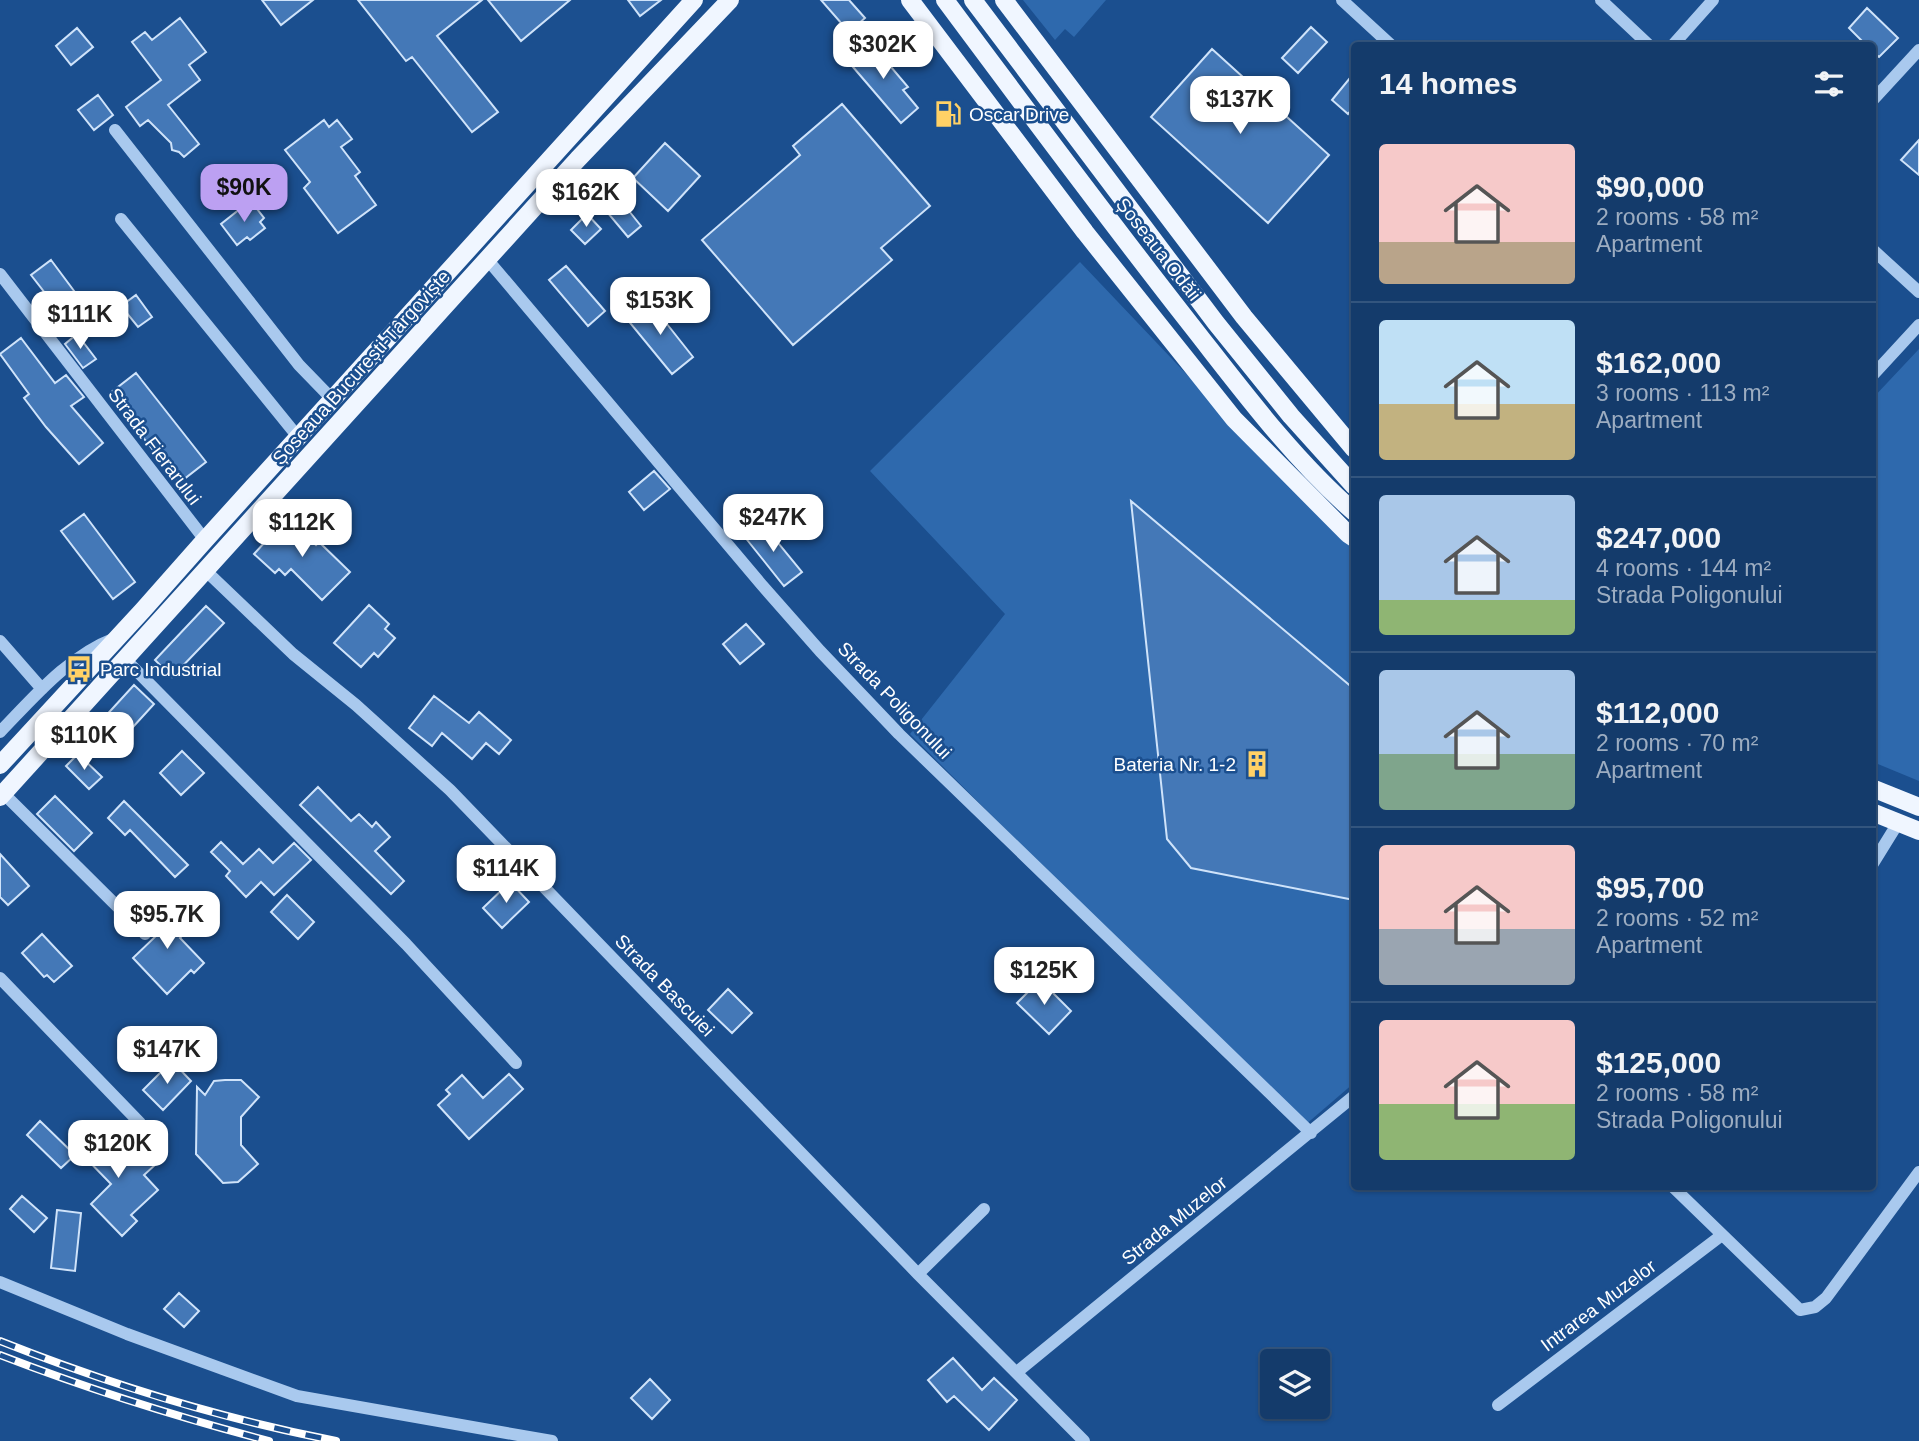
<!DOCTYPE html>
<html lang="en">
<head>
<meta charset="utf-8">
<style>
	:root { --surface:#143b6b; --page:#1d4271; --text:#f1f3f6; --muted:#9dadc1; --line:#33557e; --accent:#bca0f2 }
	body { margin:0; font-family:Arial,sans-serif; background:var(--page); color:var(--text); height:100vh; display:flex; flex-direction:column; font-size:26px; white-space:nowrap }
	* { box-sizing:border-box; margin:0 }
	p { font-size:23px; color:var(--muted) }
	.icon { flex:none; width:38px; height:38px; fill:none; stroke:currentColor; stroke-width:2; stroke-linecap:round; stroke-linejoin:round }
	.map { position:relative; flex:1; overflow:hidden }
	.drawer { position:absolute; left:1351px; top:42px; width:525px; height:1148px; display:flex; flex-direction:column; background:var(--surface); border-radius:7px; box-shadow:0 2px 5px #0004,0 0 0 2px var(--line) }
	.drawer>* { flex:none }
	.buttons { position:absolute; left:1260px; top:1349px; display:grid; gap:14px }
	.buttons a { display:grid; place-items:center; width:70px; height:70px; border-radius:7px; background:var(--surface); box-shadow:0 2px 5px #0004,0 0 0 2px var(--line); font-size:35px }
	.price { position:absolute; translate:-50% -60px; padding:0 16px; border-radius:14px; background:#fff; color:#222; font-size:23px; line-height:46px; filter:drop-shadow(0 2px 4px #0008) }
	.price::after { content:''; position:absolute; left:50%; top:42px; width:21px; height:16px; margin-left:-10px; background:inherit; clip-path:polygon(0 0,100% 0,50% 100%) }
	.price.current { background:var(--accent); color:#111 }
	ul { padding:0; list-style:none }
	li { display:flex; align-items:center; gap:21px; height:175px; padding:0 28px }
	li+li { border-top:2px solid var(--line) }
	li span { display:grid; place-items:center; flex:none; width:196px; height:140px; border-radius:7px; color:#555 }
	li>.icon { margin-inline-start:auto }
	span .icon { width:84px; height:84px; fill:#fffc; stroke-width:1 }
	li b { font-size:30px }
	h2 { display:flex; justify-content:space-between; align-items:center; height:84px; padding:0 28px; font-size:30px }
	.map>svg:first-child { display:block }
	.green { fill:#2e69ad }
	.building { fill:#4478b7; stroke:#cfe3fa; stroke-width:2 }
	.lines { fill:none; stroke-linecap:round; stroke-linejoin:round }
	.minor { stroke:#a9c9ee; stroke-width:12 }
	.major { stroke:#f0f6ff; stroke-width:18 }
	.rail-casing { stroke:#fff; stroke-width:8 }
	.rail { stroke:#1b4f8f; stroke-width:5; stroke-dasharray:16; stroke-linecap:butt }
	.labels { text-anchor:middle; stroke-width:5; stroke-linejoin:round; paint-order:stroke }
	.poi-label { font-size:19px; fill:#fff; stroke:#1b4f8f; text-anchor:start }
	.street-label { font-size:19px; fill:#fff; stroke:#1b4f8f }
</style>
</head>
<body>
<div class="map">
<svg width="1919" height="1441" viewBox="0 0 1919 1441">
	<rect width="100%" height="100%" fill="#1b4f8f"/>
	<!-- green -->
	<path class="green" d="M1023,0H1106L1074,37L1065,29L1055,40Z
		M1080,262L1211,400L1354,543V1083L1304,1126L910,734L1005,614L870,471Z
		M1919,349V781L1873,762L1872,399Z"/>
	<!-- building -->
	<path class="building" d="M262,0H313L281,25Z
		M358,0H482L437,36L498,112L472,132L412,57L406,61Z
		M488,0H570L521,41Z
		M628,0H661L640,16Z
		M821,0H849L865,18L849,32Z
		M1867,8L1898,38L1879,57L1872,51V46H1867L1849,28Z
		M180,18L206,52L189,65L200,80L168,105L199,144L184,157L179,152L172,150L171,143L148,120L140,126L126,107L161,80L132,42L145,32L152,40Z
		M1311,27L1327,42L1298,73L1282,58Z
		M77,28L93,47L71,65L56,46Z
		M869,41L908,87L903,90L918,108L901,123L847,60Z
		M1212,49L1329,155L1268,223L1151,117Z
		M1354,73V106L1348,114L1332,100Z
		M98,95L113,115L94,130L78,110Z
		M842,104L930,206L881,248L892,260L793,345L702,240L800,155L793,146Z
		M324,120L329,127L337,120L352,139L341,147L360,172L355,176L376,205L338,233L304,188L310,182L285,150Z
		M1919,140V175L1901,160Z
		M665,143L700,176L668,211L633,178Z
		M621,201L641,226L628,237L607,212Z
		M245,205L249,210L254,205L264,218L260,222L265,228L250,240L247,237L237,245L221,224Z
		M587,214L601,229L585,244L571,230Z
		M51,260L89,311L70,325L31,275Z
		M566,266L605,311L588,326L549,280Z
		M136,295L152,317L138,327L121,306Z
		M648,300L693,357L672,374L626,318Z
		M77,334L96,359L83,368L65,344Z
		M21,338L55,383L66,375L84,397L71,406L103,443L79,464L46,427L24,398L29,394L0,354Z
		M136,373L206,462L179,483L109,394Z
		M654,471L670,489L644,510L629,492Z
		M1131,501L1354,689V900L1191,868L1167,839Z
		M84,514L135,582L113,599L61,531Z
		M287,518L316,545L319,542L350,572L322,600L291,569L285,575L279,569L275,573L254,554Z
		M761,522L802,572L784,586L744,536Z
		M369,605L389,624L385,629L395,638L378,657L374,653L361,667L334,643Z
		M206,606L224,623L172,677L155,660Z
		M746,624L764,644L740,664L723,644Z
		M134,685L154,704L122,739L102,720Z
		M434,696L469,723L479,712L511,740L499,754L486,743L472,759L442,733L432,746L409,728Z
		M182,751L204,773L181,795L160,773Z
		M78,754L102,777L89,789L66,766Z
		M318,787L351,821L359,814L372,827L376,822L390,837L375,851L404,881L391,894L300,805Z
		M55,796L92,833L74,851L37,814Z
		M124,801L188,865L175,877L130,830L125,835L108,818Z
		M221,842L243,864L259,849L273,863L294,843L311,860L274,895L261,882L246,897L226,876L230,871L211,852Z
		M0,854L29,886L8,905L0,897Z
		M510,882L529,902L502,928L483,908Z
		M287,895L314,922L298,939L271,912Z
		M163,903L188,929L180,938L204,963L194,973L191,970L167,994L133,958L157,935L144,921Z
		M42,934L72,966L54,982L47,975L44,977L22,953Z
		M1040,980L1071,1011L1049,1034L1017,1003Z
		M728,989L752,1013L732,1033L708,1010Z
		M172,1061L191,1081L163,1110L143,1090Z
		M509,1074L523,1089L469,1139L438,1105L450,1094L446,1090L462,1075L483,1098Z
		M225,1080H241L259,1097L241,1117V1145L258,1164L238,1182L223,1183L196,1154L197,1087L205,1095L214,1081Z
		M40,1121L75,1155L61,1168L27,1135Z
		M94,1126L130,1162L142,1150L156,1164L144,1175L158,1190L131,1215L137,1221L122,1236L91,1204L111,1184L74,1146Z
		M22,1196L47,1218L34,1232L10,1209Z
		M57,1210L81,1213L75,1271L51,1268Z
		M179,1293L199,1311L184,1327L164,1309Z
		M953,1358L982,1390L994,1378L1017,1400L989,1430L954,1396L947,1402L928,1380Z
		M650,1379L670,1400L652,1419L631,1398Z"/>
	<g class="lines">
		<!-- minor -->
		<path class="minor" d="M1342,0L1392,46
			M1601,0L1650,46
			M1672,46L1713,0
			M1872,101L1919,50
			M115,130L299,365L332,399
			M121,219L298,437
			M1872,249L1919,292
			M487,259L761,584L820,651L899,734L1311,1133
			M0,274L205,540
			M1872,376L1919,325
			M205,570L293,654L356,705L450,790L918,1274L1084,1441
			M0,641L42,689
			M125,659L406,944L516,1063
			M0,732C34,697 68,656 115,638
			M3,793L145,934
			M1872,865L1898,823
			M0,978L140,1123
			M1672,1186L1800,1310L1815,1307L1826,1298L1919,1172
			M918,1274L984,1209
			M0,1282L127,1334L297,1396L552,1441
			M1017,1372L1354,1096
			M1498,1405L1722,1235"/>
		<!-- major -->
		<path class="major" d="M910,0L1085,232L1234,419L1348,534L1354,538
			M945,0C1026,109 1107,218 1191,325C1242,390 1292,458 1354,512
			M973,0L1216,323L1291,416L1354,486
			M1004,0L1244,317L1354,449
			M0,765L143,610L205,540L694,0
			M1872,788L1919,807
			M0,797L578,159L730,0
			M1872,812L1919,831"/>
		<defs>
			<path id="rail" d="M0,1341C111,1385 219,1418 336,1441
				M0,1355C88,1389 177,1417 269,1441"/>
		</defs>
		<!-- rail casing -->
		<use href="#rail" class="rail-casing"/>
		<!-- rail -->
		<use href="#rail" class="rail"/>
	</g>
	<!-- icons -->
	<defs>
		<symbol id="fuel-bare" viewBox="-9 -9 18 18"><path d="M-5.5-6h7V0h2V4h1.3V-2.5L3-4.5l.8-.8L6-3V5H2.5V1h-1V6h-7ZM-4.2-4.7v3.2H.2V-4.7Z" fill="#ffd166" stroke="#1b4f8f" stroke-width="2.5" paint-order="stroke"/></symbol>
		<symbol id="bus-bare" viewBox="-9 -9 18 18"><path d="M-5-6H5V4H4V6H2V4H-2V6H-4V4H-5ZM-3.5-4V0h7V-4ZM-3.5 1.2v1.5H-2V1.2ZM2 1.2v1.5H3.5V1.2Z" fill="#ffd166" stroke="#1b4f8f" stroke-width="2.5" paint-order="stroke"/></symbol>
		<symbol id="building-bare" viewBox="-9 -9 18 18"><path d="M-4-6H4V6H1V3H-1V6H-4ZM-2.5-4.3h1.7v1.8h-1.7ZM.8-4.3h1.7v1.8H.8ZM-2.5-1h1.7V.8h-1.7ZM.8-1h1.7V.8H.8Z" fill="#ffd166" stroke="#1b4f8f" stroke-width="2.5" paint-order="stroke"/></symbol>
	</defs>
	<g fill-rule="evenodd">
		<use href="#fuel-bare" x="929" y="95" width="38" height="38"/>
		<use href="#bus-bare" x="60" y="650" width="38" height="38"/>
		<use href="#building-bare" x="1238" y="745" width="38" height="38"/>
	</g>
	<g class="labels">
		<!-- poi labels -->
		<g class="poi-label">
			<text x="969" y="121">Oscar Drive</text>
			<text x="100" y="676">Parc Industrial</text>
			<text x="1236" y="771" text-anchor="end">Bateria Nr. 1-2</text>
		</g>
		<!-- street labels -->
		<g class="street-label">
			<text transform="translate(1159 249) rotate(52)" y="7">Șoseaua Odăii</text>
			<text transform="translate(361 367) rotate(-48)" y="7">Șoseaua București-Târgoviște</text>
			<text transform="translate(155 446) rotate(53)" y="7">Strada Fierarului</text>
			<text transform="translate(895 700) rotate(46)" y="7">Strada Poligonului</text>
			<text transform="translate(665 985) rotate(46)" y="7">Strada Bascuiei</text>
			<text transform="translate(1174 1220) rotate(-39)" y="7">Strada Muzelor</text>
			<text transform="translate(1598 1305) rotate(-37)" y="7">Intrarea Muzelor</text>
		</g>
	</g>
</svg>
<div class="buttons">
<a><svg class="icon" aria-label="layers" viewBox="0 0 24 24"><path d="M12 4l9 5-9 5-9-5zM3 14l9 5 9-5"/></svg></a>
</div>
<b class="price" style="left:883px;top:81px">$302K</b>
<b class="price" style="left:1240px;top:136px">$137K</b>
<b class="price current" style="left:244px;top:224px">$90K</b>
<b class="price" style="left:586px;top:229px">$162K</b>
<b class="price" style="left:660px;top:337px">$153K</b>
<b class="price" style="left:80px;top:351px">$111K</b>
<b class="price" style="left:773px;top:554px">$247K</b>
<b class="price" style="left:302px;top:559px">$112K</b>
<b class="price" style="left:84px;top:772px">$110K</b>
<b class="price" style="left:506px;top:905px">$114K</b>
<b class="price" style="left:167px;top:951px">$95.7K</b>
<b class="price" style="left:1044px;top:1007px">$125K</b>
<b class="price" style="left:167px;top:1086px">$147K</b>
<b class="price" style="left:118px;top:1180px">$120K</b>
<section class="drawer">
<h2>14 homes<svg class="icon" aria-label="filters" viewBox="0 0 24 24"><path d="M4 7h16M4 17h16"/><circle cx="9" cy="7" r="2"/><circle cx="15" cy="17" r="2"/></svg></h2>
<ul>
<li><span style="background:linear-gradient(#f6c9c9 70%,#b9a48a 0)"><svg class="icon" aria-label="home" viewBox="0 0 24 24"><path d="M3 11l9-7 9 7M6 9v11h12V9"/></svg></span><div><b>$90,000</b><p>2 rooms · 58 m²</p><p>Apartment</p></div></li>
<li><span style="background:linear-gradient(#bfe0f5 60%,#c2b280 0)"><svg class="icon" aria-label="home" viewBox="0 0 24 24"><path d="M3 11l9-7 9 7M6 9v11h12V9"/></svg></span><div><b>$162,000</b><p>3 rooms · 113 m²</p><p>Apartment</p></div></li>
<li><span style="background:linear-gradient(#a9c7e8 75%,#8fb573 0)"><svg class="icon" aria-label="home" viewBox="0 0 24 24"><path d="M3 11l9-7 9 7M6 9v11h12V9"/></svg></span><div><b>$247,000</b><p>4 rooms · 144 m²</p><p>Strada Poligonului</p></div></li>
<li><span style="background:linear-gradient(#a9c7e8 60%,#7fa58c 0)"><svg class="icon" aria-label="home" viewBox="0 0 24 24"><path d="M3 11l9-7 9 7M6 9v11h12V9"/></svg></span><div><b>$112,000</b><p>2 rooms · 70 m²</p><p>Apartment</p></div></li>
<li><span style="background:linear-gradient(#f6c9c9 60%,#9aa5b1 0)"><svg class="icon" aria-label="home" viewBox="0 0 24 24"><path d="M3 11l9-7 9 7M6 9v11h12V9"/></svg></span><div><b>$95,700</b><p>2 rooms · 52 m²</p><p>Apartment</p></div></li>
<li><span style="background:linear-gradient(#f6c9c9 60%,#8fb573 0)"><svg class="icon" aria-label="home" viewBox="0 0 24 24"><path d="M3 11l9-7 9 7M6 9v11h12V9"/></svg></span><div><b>$125,000</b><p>2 rooms · 58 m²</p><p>Strada Poligonului</p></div></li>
</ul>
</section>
</div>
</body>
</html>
